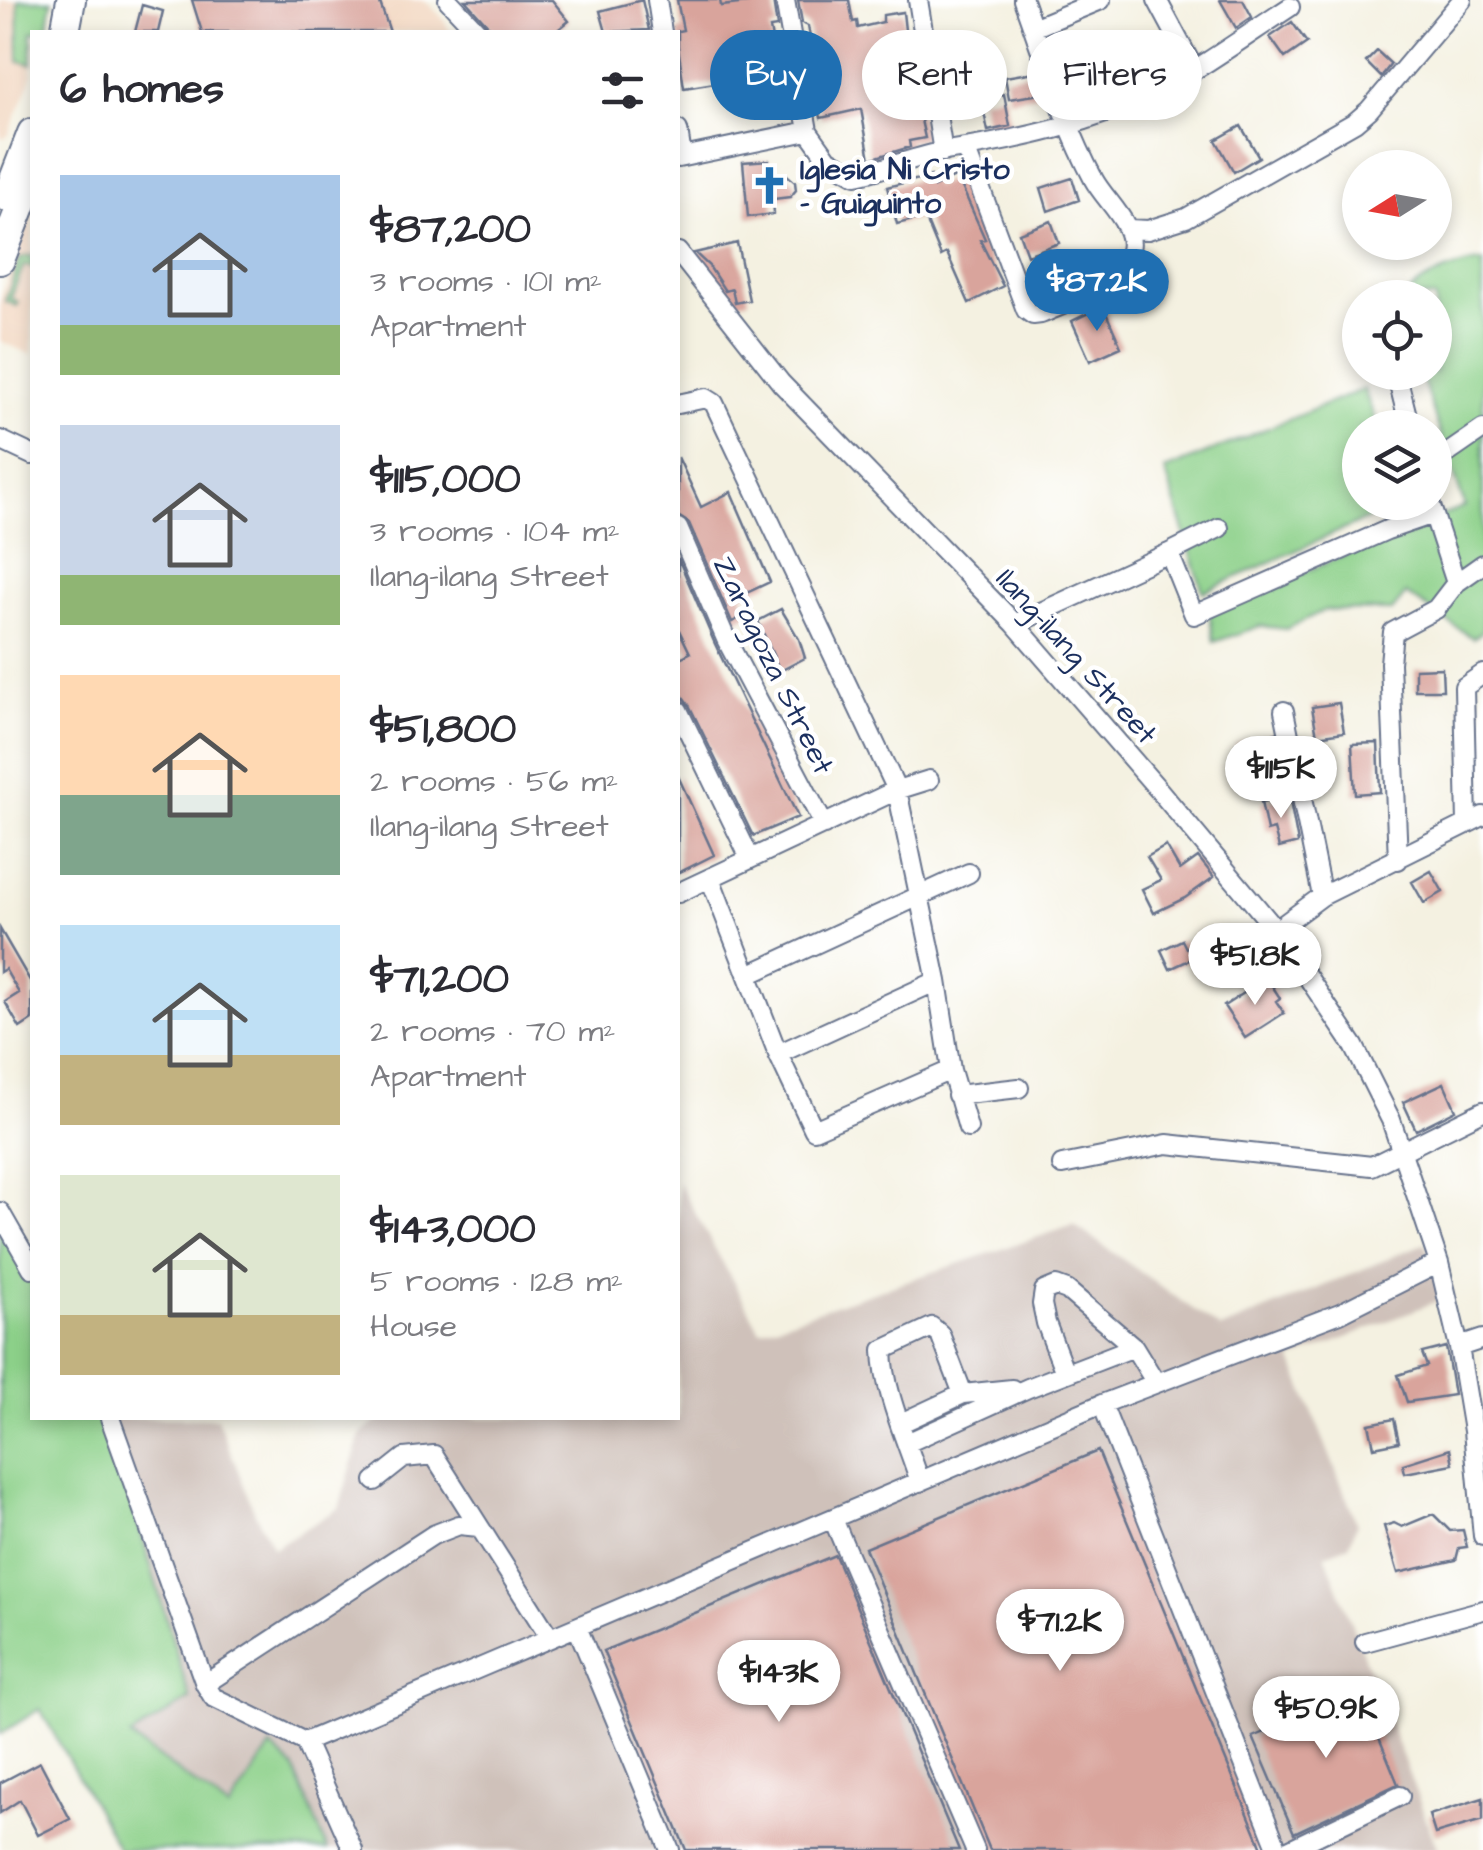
<!DOCTYPE html>
<html lang="en">
<head>
<meta charset="utf-8">
<style>
	:root { --surface:#fff; --page:#f7f7f7; --text:#2b2b33; --muted:#7c7c81; --accent:#1f6fb2 }
	body { margin:0; font-family:"Architects Daughter",sans-serif; background:var(--page); color:var(--text); height:100vh; display:flex; flex-direction:column; font-size:38px; white-space:nowrap }
	* { box-sizing:border-box; margin:0 }
	p { font-size:32px; color:var(--muted) }
	.icon { flex:none; width:55px; height:55px; fill:none; stroke:currentColor; stroke-width:2; stroke-linecap:round; stroke-linejoin:round }
	.map { position:relative; flex:1; overflow:hidden }
	.details { position:absolute; left:30px; top:30px; width:650px; height:1390px; display:flex; flex-direction:column; background:var(--surface); border-radius:0px; box-shadow:0 5px 15px #0003 }
	.details>* { flex:none }
	.hud { position:absolute; left:710px; top:30px; width:622px; height:90px; display:flex; gap:20px }
	.needle { width:65px; rotate:259deg }
	.controls { position:absolute; left:1342px; top:150px; display:grid; gap:20px }
	.controls a { display:grid; place-items:center; width:110px; height:110px; border-radius:50%; background:var(--surface); box-shadow:0 5px 15px #0003; font-size:50px }
	.price { position:absolute; translate:-50% -85px; padding:0 22px; border-radius:35px; background:#fff; color:#222; font-size:32px; line-height:65px; filter:drop-shadow(0 2px 5px #0008) }
	.price::after { content:''; position:absolute; left:50%; top:60px; width:30px; height:22px; margin-left:-15px; background:inherit; clip-path:polygon(0 0,100% 0,50% 100%) }
	.price.current { background:var(--accent); color:#fff }
	ul { padding:0; list-style:none }
	li { display:flex; align-items:center; gap:30px; height:250px; padding:0 30px }
	li span { display:grid; place-items:center; flex:none; width:280px; height:200px; border-radius:0px; color:#555 }
	li>.icon { margin-inline-start:auto }
	span .icon { width:120px; height:120px; fill:#fffc; stroke-width:1 }
	li b { font-size:42px }
	h2 { display:flex; justify-content:space-between; align-items:center; height:120px; padding:0 30px; font-size:42px }
	.chip { padding:0 35px; border-radius:45px; background:var(--surface); box-shadow:0 5px 15px #0003; font-size:35px; line-height:90px }
	.chip.current { background:var(--accent); color:#fff }
	.map>svg:first-child { display:block }
	.built { fill:#f2d5be }
	.industrial { fill:#cfc1ba }
	.green { fill:#8cd089; stroke:#548074; stroke-width:2.5 }
	.building { fill:#d9a49c }
	.lines { fill:none; stroke-linecap:round; stroke-linejoin:round }
	.minor-casing { stroke:#67738c; stroke-width:22 }
	.highway-casing { stroke:#67738c; stroke-width:32 }
	.minor { stroke:#fff; stroke-width:18 }
	.highway { stroke:#fff; stroke-width:28 }
	.labels { text-anchor:middle; stroke-width:9; stroke-linejoin:round; paint-order:stroke }
	.poi-label { font-size:30px; font-weight:bold; fill:#1b2f5e; stroke:#fff; text-anchor:start }
	.street-label { font-size:30px; fill:#1b2f5e; stroke:#fff }
</style>
</head>
<body>
<div class="map">
<svg width="1483" height="1850" viewBox="0 0 1483 1850">
	<rect width="100%" height="100%" fill="#fff"/>
	<filter id="ink" filterUnits="userSpaceOnUse"><feTurbulence type="fractalNoise" baseFrequency=".01" numOctaves="2"/><feDisplacementMap in="SourceGraphic" scale="20" xChannelSelector="R" yChannelSelector="G"/><feConvolveMatrix kernelMatrix="1 2 1 2 8 2 1 2 1" color-interpolation-filters="sRGB"/></filter>
	<filter id="wash" filterUnits="userSpaceOnUse"><feTurbulence type="fractalNoise" baseFrequency=".0048" numOctaves="4" result="noise"/><feDisplacementMap in="SourceGraphic" scale="40" xChannelSelector="R" yChannelSelector="G"/><feGaussianBlur stdDeviation="2.25" result="paint"/><feColorMatrix in="noise" values="0 0 0 0 0 0 0 0 0 0 0 0 0 0 0 0 0 1.4 0 .05"/><feComposite in="paint" operator="in"/></filter>
	<g filter="url(#wash)">
		<rect width="100%" height="100%" fill="#f4f1e1"/>
		<!-- built -->
		<path class="built" d="M0,0H52L47,32H32V77L8,136L0,138Z
			M192,0H424L442,17L450,32H202Z
			M32,209V354H30L0,341V299Z"/>
		<!-- industrial -->
		<path class="industrial" d="M678,1182L760,1330L1074,1225L1221,1329L1425,1243L1442,1299L1292,1360L1357,1524L1349,1545L1325,1554L1438,1850H119L107,1418H217L255,1513L273,1548L339,1508L361,1434L381,1418H678Z"/>
		<!-- green -->
		<path class="green" d="M18,0H52L47,32H32V64L19,61Z
			M32,255V268L24,265L11,298L19,302L17,306L5,301L20,258Z
			M1483,262V631L1473,638L1406,594L1392,611L1325,610L1286,629L1260,626L1214,642L1209,611L1465,506L1420,373L1435,372V298L1407,297C1419,277 1460,264 1483,262Z
			M1364,389L1378,427L1360,428V502L1403,503L1203,592L1165,470Z
			M0,1213L32,1272V1418H107L190,1699L130,1737L229,1809L271,1747L293,1767L328,1850H119L40,1709L0,1734Z"/>
		<g id="blocks">
			<!-- building -->
			<path class="building" d="M192,0H379L390,32H202Z
				M465,0H552L569,21L555,32H494Z
				M642,0L649,30L606,32L600,11Z
				M677,0H720L721,6L773,0L777,27L770,28L780,86L787,85L790,99L758,106L752,77L684,88L678,46V31L683,30Z
				M798,0H849L853,22L857,21L858,28L883,22V15L903,12L909,66L925,138L909,141L910,147L870,159L861,109L821,118L809,62L814,60L808,26L802,23Z
				M1220,0H1243L1252,17L1236,28Z
				M142,5L163,11L158,32H135Z
				M1292,22L1307,43L1285,58L1270,37Z
				M988,48L992,69L961,75L957,54Z
				M1377,51L1391,64L1381,77L1366,62Z
				M1080,69L1091,98L1074,105L1063,76Z
				M1035,72L1041,94L1009,99L1005,77Z
				M1004,94L1010,126L988,131L981,99Z
				M1241,126L1259,157L1234,172L1216,140Z
				M769,160L771,175L786,174L795,182L796,190L790,197L773,199L774,214L748,217L743,162Z
				M931,176L934,187L957,176L985,239L980,240L1003,286L969,303L947,253L941,256L925,217L897,224L887,187Z
				M1072,178L1079,200L1048,211L1041,188Z
				M1051,221L1059,243L1027,255L1019,233Z
				M737,243L749,300L735,303L732,289L725,291L709,266L695,253Z
				M1103,306L1121,347L1090,361L1072,321Z
				M678,457L701,507L731,492L770,582L742,595L750,613L732,622L689,523L678,516Z
				M678,558L715,644L798,817L753,836L689,705L678,690V659L690,653L678,628Z
				M781,609L799,639L805,658L780,671L758,621Z
				M1442,668L1443,690H1415V669Z
				M1339,703L1344,732L1317,736L1312,707Z
				M1276,733L1282,764L1243,774L1236,744Z
				M1378,743L1380,792L1355,794L1352,744Z
				M678,776L714,855L678,873Z
				M1289,796L1298,843L1279,848L1274,829L1267,831L1261,802Z
				M1166,846L1180,870L1198,857L1214,877L1185,898L1154,913L1142,889L1161,880L1147,857Z
				M1431,871L1443,892L1424,903L1412,882Z
				M0,929L32,984V1020L20,1028L5,1002L19,993L5,969L0,972Z
				M1182,940L1186,948H1215L1170,969L1161,950Z
				M1267,978L1280,998L1276,1001L1284,1013L1245,1038L1224,1006Z
				M1444,1083L1456,1110L1416,1130L1403,1102Z
				M1446,1347L1454,1395L1407,1402L1398,1375L1427,1366L1422,1353Z
				M1394,1419L1399,1442L1374,1447L1369,1424Z
				M1450,1449L1453,1464L1405,1473L1403,1464Z
				M1098,1451L1263,1850H990L865,1548Z
				M1433,1514L1450,1531L1463,1530L1467,1547L1459,1548L1456,1560L1398,1573L1384,1526L1394,1523L1402,1527Z
				M835,1555L959,1850H686L603,1651Z
				M1360,1691L1398,1784L1294,1833L1253,1737Z
				M40,1762L70,1819L38,1835L20,1800L0,1813V1783Z
				M1483,1798V1820L1435,1834L1429,1815Z"/>
		</g>
	</g>
	<g filter="url(#ink)">
		<use href="#blocks" fill-opacity="0" stroke="#67738c" stroke-width="2.5"/>
		<g class="lines">
			<defs>
				<path id="minor" d="M448,0L478,32
					M657,0L662,32
					M785,0L808,131
					M918,0L943,152
					M1157,0L1194,69
					M1033,28L1101,0
					M678,130L682,156
					M966,150L1026,310L1033,315L1041,314C1070,301 1117,288 1129,254C1139,228 1106,202 1094,180C1064,124 1045,60 1023,0
					M678,158L808,131L828,159L856,175C886,169 917,156 946,151C1019,140 1092,124 1159,90C1205,66 1247,35 1290,7
					M1128,229L1148,230L1186,218L1355,122L1369,110L1462,0
					M678,252L781,383L1015,624L1158,789L1276,930L1354,1046L1391,1120L1439,1263L1459,1347L1473,1431L1483,1536
					M1396,372L1410,428
					M678,404L706,398L714,403L897,790L937,981L951,1070L968,1128
					M0,440L32,455
					M1435,462L1483,429
					M1430,503L1456,583
					M678,528L726,639L824,825
					M1169,553L1219,528
					M1015,624L1169,553L1194,615L1387,530L1433,514
					M678,710L750,858
					M1284,711L1322,896
					M1467,824L1464,687L1483,674
					M1398,860L1390,663L1393,632L1436,609L1456,583L1483,564
					M710,878L778,1054L814,1130L951,1070
					M678,893L897,790L929,780
					M1276,930L1322,896L1483,816
					M748,975L969,873
					M778,1054L937,981
					M957,1095L1019,1088
					M1062,1165L1167,1144L1372,1166L1483,1111
					M0,1212L32,1268
					M1459,1347L1483,1339
					M1065,1373L1046,1323L1042,1304L1044,1291L1056,1286L1067,1290L1134,1347L1156,1383
					M963,1394L1012,1389
					M1102,1404L1278,1850
					M110,1418L205,1684L213,1697L305,1742L353,1850
					M901,1423L963,1394L940,1334L932,1327L883,1350C884,1393 907,1441 920,1482
					M907,1443L1028,1388L1134,1347
					M375,1481L404,1458L434,1455L550,1638
					M833,1519L975,1850
					M577,1627L670,1850
					M1365,1642L1483,1610
					M205,1684L433,1535L459,1525L479,1527
					M305,1742L1102,1404L1340,1313L1439,1263
					M1288,1850L1400,1796"/>
				<path id="highway" d="M65,32L71,0
					M7,197L32,133
					M0,260L32,178"/>
			</defs>
			<!-- minor casing -->
			<use href="#minor" class="minor-casing"/>
			<!-- highway casing -->
			<use href="#highway" class="highway-casing"/>
			<!-- minor -->
			<use href="#minor" class="minor"/>
			<!-- highway -->
			<use href="#highway" class="highway"/>
		</g>
	</g>
	<!-- icons -->
	<defs>
		<symbol id="church-bare" viewBox="-9 -9 18 18"><path d="M-1.2-6h2.4v3.5h3.3v2.4h-3.3V6h-2.4V-.1h-3.3v-2.4h3.3Z" fill="#1f6fb2" stroke="#fff" stroke-width="2.5" paint-order="stroke"/></symbol>
	</defs>
	<g fill-rule="evenodd">
		<use href="#church-bare" x="742" y="158" width="55" height="55"/>
	</g>
	<g class="labels">
		<!-- poi labels -->
		<g class="poi-label">
			<text x="800" y="179">Iglesia Ni Cristo<tspan x="800" dy="34">- Guiguinto</tspan></text>
		</g>
		<!-- street labels -->
		<g class="street-label">
			<text transform="translate(1077 656) rotate(48)" y="10">Ilang-ilang Street</text>
			<text transform="translate(774 665) rotate(64)" y="10">Zaragoza Street</text>
		</g>
	</g>
</svg>
<div class="controls">
<a><svg class="needle" viewBox="-14 -14 28 28"><path d="M0-13l5 13h-10z" fill="#e53935"/><path d="M0 13l5-13h-10z" fill="#7c7c81"/></svg></a>
<a><svg class="icon" aria-label="locate" viewBox="0 0 24 24"><circle cx="12" cy="12" r="6"/><path d="M12 2v4M12 18v4M2 12h4M18 12h4"/></svg></a>
<a><svg class="icon" aria-label="layers" viewBox="0 0 24 24"><path d="M12 4l9 5-9 5-9-5zM3 14l9 5 9-5"/></svg></a>
</div>
<b class="price current" style="left:1097px;top:334px">$87.2K</b>
<b class="price" style="left:1281px;top:821px">$115K</b>
<b class="price" style="left:1255px;top:1008px">$51.8K</b>
<b class="price" style="left:1060px;top:1674px">$71.2K</b>
<b class="price" style="left:779px;top:1725px">$143K</b>
<b class="price" style="left:1326px;top:1761px">$50.9K</b>
<div class="hud">
<a class="chip current">Buy</a>
<a class="chip">Rent</a>
<a class="chip">Filters</a>
</div>
<section class="details">
<h2>6 homes<svg class="icon" aria-label="filters" viewBox="0 0 24 24"><path d="M4 7h16M4 17h16"/><circle cx="9" cy="7" r="2"/><circle cx="15" cy="17" r="2"/></svg></h2>
<ul>
<li><span style="background:linear-gradient(#a9c7e8 75%,#8fb573 0)"><svg class="icon" aria-label="home" viewBox="0 0 24 24"><path d="M3 11l9-7 9 7M6 9v11h12V9"/></svg></span><div><b>$87,200</b><p>3 rooms · 101 m²</p><p>Apartment</p></div></li>
<li><span style="background:linear-gradient(#c9d6e8 75%,#8fb573 0)"><svg class="icon" aria-label="home" viewBox="0 0 24 24"><path d="M3 11l9-7 9 7M6 9v11h12V9"/></svg></span><div><b>$115,000</b><p>3 rooms · 104 m²</p><p>Ilang-ilang Street</p></div></li>
<li><span style="background:linear-gradient(#ffd9b3 60%,#7fa58c 0)"><svg class="icon" aria-label="home" viewBox="0 0 24 24"><path d="M3 11l9-7 9 7M6 9v11h12V9"/></svg></span><div><b>$51,800</b><p>2 rooms · 56 m²</p><p>Ilang-ilang Street</p></div></li>
<li><span style="background:linear-gradient(#bfe0f5 65%,#c2b280 0)"><svg class="icon" aria-label="home" viewBox="0 0 24 24"><path d="M3 11l9-7 9 7M6 9v11h12V9"/></svg></span><div><b>$71,200</b><p>2 rooms · 70 m²</p><p>Apartment</p></div></li>
<li><span style="background:linear-gradient(#dfe7d0 70%,#c2b280 0)"><svg class="icon" aria-label="home" viewBox="0 0 24 24"><path d="M3 11l9-7 9 7M6 9v11h12V9"/></svg></span><div><b>$143,000</b><p>5 rooms · 128 m²</p><p>House</p></div></li>
</ul>
</section>
</div>
</body>
</html>
